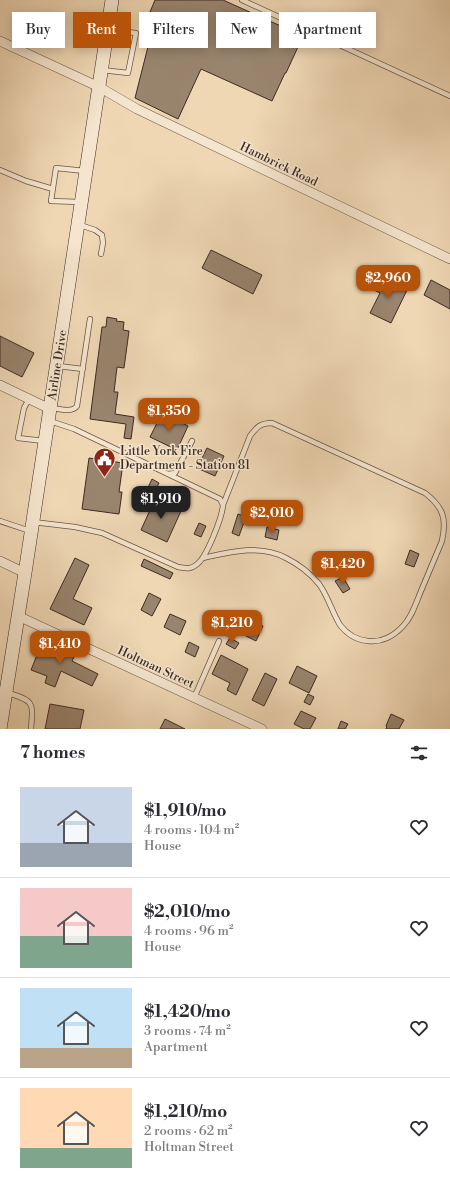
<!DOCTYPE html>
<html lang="en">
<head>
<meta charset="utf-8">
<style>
	:root { --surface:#fff; --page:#f2f2f3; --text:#2b2b33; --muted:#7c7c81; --line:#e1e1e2; --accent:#b45309 }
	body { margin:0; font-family:"Libre Bodoni",serif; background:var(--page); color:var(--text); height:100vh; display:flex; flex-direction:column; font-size:15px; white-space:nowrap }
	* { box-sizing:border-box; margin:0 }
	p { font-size:13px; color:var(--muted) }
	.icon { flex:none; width:22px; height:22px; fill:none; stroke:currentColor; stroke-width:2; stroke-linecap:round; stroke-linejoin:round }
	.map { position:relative; height:729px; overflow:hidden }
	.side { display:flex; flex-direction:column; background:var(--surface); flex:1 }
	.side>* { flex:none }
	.banner { position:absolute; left:12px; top:12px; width:426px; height:36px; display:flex; gap:8px }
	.price { position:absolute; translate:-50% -34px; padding:0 9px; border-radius:8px; background:var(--accent); color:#fff; font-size:13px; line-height:26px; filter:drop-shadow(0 1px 2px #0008) }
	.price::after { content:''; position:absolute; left:50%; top:24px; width:12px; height:9px; margin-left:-6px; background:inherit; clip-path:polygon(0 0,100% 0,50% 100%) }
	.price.active { background:#222; color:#fff }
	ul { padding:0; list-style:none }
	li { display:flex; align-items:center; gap:12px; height:100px; padding:0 20px }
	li+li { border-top:1px solid var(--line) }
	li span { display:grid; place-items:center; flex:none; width:112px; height:80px; border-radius:0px; color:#555 }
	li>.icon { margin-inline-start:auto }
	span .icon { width:48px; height:48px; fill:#fffc; stroke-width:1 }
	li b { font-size:17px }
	h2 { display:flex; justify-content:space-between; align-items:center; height:48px; padding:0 20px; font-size:17px }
	.chip { padding:0 14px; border-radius:0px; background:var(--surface); box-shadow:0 2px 10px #0003; font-size:14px; line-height:36px }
	.chip.active { background:var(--accent); color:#fff }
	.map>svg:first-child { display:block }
	.building { fill:#99846e; stroke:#3c2b23 }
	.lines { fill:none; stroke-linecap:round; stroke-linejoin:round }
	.lane-casing { stroke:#695647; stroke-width:6 }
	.street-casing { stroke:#695647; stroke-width:10 }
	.secondary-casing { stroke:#3c2b23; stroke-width:14 }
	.lane { stroke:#f5e5ce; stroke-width:4.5 }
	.street { stroke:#f5e5ce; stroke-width:9 }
	.secondary { stroke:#f5e5ce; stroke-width:13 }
	.labels { text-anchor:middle; stroke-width:3; stroke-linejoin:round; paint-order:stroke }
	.street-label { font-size:12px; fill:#3c2b23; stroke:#f5e5ce }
	.poi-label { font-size:12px; fill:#3c2b23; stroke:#f5e5ce; text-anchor:start }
</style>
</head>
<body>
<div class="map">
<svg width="450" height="729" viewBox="0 0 450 729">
	<rect width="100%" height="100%" fill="#efd7b4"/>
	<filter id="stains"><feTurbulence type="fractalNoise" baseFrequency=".005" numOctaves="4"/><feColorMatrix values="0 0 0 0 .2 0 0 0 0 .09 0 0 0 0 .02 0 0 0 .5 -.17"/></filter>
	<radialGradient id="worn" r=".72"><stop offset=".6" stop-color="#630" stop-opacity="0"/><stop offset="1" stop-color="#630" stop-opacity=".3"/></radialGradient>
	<!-- building -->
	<path class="building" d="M155,0H223L303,36L286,73H285L272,101L201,69L178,119L135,98L156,15L150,12Z
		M211,250L262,275L253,294L202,268Z
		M374,279L385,284L387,279L408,288L391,323L370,313L380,293L370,288Z
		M431,280L450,290V309L424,295Z
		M107,317L117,319L116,321L124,322L123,330L129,331L124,368L117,367L114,392H118L115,414L134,417L131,439L124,438L126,424L90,419L102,327H106Z
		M0,336L34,353L22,377L0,366Z
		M162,413L188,426L177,450L150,437Z
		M207,448L224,456L215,476L197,468Z
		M89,458L123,463L119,492H122L119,514L82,509Z
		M152,479L159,483L150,501L143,498Z
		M155,499L181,511L167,542L141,530Z
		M238,514L246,517L239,536L232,533Z
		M199,523L206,526L201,537L194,534Z
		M267,527L279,530L277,540L265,537Z
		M410,550L419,554L414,567L405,564Z
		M75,558L89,565L73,599L92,608L84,625L50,609Z
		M144,559L173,573L170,579L141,566Z
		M343,577L350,589L343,593L335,581Z
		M149,593L161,599L152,616L141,610Z
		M170,614L186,621L180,635L164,627Z
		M254,621L263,626L256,641L246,636Z
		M230,638L239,643L235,649L226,644Z
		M43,640L75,655L72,661L98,674L92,686L61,671L55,687L45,683L47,676L31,670Z
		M189,642L199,647L195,657L185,652Z
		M221,655L248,669L236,695L227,690L230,683L212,674Z
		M297,666L317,676L309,693L289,683Z
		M265,673L277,679L264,706L252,700Z
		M308,694L314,697L310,705L304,702Z
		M50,704L84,710L80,729H45Z
		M301,711L316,718L310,729H304L294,724Z
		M391,714L404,720L399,729H386L387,726H386Z
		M165,719L185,729H160Z
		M341,721L348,724L345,729H338Z"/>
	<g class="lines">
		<defs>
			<path id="lane" d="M242,0L450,96
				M102,70L128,73L136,33L109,30
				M0,170L26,181L53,189
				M80,202L51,201L56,168L85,171
				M80,225L95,230L102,235L103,243L101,254
				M58,366L83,369
				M29,399L24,408L18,438L44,441
				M52,408C60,409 72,413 77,406L90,319
				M50,421L74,429L168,474L175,473L192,441
				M0,521L30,531
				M33,522L75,527L102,533L178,567C185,568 190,570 196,565C206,559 222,518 223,505L220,499L168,474
				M203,558C230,552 260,544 286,558C298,564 310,573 319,584C328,596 332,612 340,625C347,634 357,640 368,641C381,643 394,636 403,626C412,617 416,603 421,591C428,574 435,558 442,541C447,518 443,507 425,493L272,423C260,423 257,427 250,436L223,505
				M8,693C35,701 33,703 31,729
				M194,698L219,641"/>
			<path id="street" d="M0,41L99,87L137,109L450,259
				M0,385L50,409
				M0,561L25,573
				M18,616L262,729"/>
			<path id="secondary" d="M0,729L25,573L112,0"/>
		</defs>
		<!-- lane casing -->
		<use href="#lane" class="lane-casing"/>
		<!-- street casing -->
		<use href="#street" class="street-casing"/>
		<!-- secondary casing -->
		<use href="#secondary" class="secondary-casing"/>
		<!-- lane -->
		<use href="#lane" class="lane"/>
		<!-- street -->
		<use href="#street" class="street"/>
		<!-- secondary -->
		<use href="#secondary" class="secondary"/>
	</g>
	<!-- icons -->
	<defs>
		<symbol id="civic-pin" viewBox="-11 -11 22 30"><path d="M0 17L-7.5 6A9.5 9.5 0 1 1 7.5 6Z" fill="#8f2418" stroke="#f5e5ce"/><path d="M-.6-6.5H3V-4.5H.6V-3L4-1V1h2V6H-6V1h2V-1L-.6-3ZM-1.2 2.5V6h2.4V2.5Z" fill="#fff"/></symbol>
	</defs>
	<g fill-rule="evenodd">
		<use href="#civic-pin" x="92" y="446" width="25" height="34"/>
	</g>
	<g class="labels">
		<!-- street labels -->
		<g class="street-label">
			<text transform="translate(279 164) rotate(26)" y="4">Hambrick Road</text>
			<text transform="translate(57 365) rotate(-81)" y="4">Airline Drive</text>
			<text transform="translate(156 667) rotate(25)" y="4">Holtman Street</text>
		</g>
		<!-- poi labels -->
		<g class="poi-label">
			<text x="120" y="455">Little York Fire<tspan x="120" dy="14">Department - Station 81</tspan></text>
		</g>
	</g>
	<rect width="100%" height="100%" filter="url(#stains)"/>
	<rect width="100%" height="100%" fill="url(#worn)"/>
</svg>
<b class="price" style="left:388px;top:299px">$2,960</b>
<b class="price" style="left:169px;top:432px">$1,350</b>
<b class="price active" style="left:161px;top:520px">$1,910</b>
<b class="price" style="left:272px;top:534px">$2,010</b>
<b class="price" style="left:343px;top:585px">$1,420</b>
<b class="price" style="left:232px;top:644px">$1,210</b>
<b class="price" style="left:60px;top:665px">$1,410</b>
<div class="banner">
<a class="chip">Buy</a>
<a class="chip active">Rent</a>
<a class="chip">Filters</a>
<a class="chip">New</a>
<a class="chip">Apartment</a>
</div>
</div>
<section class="side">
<h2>7 homes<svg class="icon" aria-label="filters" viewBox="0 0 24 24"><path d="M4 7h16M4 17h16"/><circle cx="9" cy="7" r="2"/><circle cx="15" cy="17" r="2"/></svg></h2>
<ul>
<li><span style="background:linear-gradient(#c9d6e8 70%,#9aa5b1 0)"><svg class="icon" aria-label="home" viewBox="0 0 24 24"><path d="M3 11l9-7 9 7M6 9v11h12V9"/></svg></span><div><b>$1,910/mo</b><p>4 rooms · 104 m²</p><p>House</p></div><svg class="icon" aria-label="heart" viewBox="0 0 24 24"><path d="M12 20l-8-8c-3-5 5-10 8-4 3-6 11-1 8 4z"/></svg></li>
<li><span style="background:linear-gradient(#f6c9c9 60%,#7fa58c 0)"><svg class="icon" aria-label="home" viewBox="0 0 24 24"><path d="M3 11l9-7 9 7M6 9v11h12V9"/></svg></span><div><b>$2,010/mo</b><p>4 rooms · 96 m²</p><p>House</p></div><svg class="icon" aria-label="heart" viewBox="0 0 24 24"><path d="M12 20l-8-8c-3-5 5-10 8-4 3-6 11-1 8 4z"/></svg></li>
<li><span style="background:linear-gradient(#bfe0f5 75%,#b9a48a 0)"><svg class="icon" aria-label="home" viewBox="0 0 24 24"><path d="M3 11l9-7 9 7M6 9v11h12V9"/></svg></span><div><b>$1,420/mo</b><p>3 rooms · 74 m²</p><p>Apartment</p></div><svg class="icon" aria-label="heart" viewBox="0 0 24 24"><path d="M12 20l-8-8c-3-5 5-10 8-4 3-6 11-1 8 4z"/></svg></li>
<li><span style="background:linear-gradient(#ffd9b3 75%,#7fa58c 0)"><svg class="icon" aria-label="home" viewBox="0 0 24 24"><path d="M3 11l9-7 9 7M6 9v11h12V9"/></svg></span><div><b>$1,210/mo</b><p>2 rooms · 62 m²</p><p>Holtman Street</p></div><svg class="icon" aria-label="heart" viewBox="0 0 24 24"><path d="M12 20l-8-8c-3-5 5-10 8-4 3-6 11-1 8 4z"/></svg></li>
</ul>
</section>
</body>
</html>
